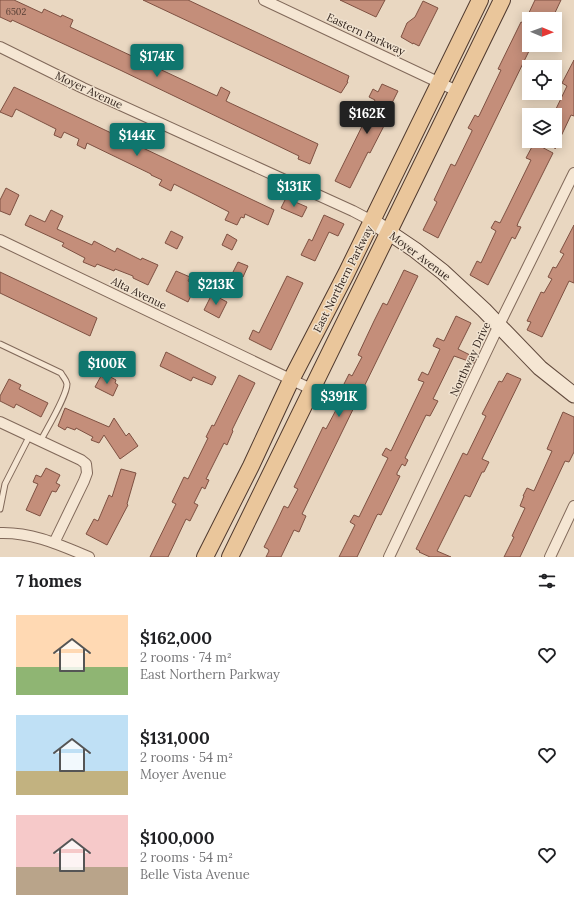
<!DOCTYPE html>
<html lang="en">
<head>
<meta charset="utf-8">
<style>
	:root { --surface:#fff; --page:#f6f6f6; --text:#202124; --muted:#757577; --accent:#0f766e }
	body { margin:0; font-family:Lora,serif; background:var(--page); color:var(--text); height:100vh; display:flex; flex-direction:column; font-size:15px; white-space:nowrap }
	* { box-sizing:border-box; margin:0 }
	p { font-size:13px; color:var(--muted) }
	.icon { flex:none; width:22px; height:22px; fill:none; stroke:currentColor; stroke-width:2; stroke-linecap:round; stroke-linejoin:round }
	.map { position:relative; height:557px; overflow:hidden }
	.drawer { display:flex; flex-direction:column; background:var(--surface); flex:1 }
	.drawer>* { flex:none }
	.needle { width:26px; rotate:91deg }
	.fabs { position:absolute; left:522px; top:12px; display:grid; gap:8px }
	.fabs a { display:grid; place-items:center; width:40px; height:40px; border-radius:0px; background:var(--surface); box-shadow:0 2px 10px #0003; font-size:20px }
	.price { position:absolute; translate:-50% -34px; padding:0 9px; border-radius:4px; background:var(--accent); color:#fff; font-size:13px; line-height:26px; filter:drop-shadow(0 1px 2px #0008) }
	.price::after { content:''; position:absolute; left:50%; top:24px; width:12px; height:9px; margin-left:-6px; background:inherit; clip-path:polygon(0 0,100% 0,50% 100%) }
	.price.selected { background:#222; color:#fff }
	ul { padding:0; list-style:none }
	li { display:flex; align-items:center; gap:12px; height:100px; padding:0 16px }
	li span { display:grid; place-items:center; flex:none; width:112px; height:80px; border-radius:0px; color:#555 }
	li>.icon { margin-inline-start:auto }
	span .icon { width:48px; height:48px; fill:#fffc; stroke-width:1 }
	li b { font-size:17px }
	h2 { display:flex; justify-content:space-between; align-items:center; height:48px; padding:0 16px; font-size:17px }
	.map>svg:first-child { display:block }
	.building { fill:#c48e7a; stroke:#7e5142 }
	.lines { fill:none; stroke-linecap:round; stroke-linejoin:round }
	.lane-casing { stroke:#81695a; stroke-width:7 }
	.street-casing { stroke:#81695a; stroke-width:12 }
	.secondary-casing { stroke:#624b3e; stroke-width:17 }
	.primary-casing { stroke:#4f392e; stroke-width:18 }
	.lane { stroke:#f5e6d3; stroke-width:5 }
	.street { stroke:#f5e6d3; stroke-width:10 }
	.secondary { stroke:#f5e6d3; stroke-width:15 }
	.primary { stroke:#eac69b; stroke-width:16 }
	.labels { text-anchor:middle; stroke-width:3; stroke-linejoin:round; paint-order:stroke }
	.number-label { font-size:9px; fill:#563e34 }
	.street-label { font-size:11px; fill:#32241d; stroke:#f1e3d0 }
</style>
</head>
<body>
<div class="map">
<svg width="574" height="557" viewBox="0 0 574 557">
	<rect width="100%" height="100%" fill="#e9d7c1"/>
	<!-- building -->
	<path class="building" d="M0,0H14L42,13L44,9L61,17L62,15L73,20L70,27L217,96L221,87L230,92L226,101L230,103L318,144L310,164L298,159L299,156L120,70L12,20L11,22L0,17Z
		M143,0H188L349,76L347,82H348L341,93Z
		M340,0H385L376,17Z
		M535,0H561L552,19H526Z
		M423,1L438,8L419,46L413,43V44L401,37L407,23L415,17Z
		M521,22L529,25V51L438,238L423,230L437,202L434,200L451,164L455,166L472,131V130L468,128L475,115L478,117L479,116L501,70L498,69Z
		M574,60V116L571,115L555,149V111L567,86L562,83Z
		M382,84L398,91L384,119L387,120L370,153L368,152L350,188L335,181L375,100L369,97L373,89L378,92Z
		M14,87L274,210L268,225L245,214L244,218L241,217L237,225L225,220L229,212L200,197L174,184L171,191L159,185L162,180L151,175V174L87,143L85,149L77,145L79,139L64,132L61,138L54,135L56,129L16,109L12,117L0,112Z
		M534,143L553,153L518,223L517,226L521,227L515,239L512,237L488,285L470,275L477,261L481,263L496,231L491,228L495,221L500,223L508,207L531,160L526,158Z
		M6,188L19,195L10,215L0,211V200Z
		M286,198L307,207L302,217L281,208Z
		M51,210L63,216L57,229L92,245L94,241L115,252L117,248L141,260L142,258L158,265L148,285L133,278V276L115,269L114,271L97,264L95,267L83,262L85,258L62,246L64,243L25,225L30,215L45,222Z
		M324,215L344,224L338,236L329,232L315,261L301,255L309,239L312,241Z
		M574,225V283L569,281L542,337L527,330L531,322L527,321L541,292L544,293L552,279L548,277L553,267L556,268L564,254L560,252Z
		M171,231L183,237L177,249L165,243Z
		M227,234L237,240L232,250L222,245Z
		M238,262L248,266L243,277L233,272Z
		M404,270L418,276L302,514L306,516L299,532L294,530L281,557H266L269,551L268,549L264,547L277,521L284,506L288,508L298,489L294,487L310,454L323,427L326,429L336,410L332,408L349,374L352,376L362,357L358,355L374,321L383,303L387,305Z
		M176,271L190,277L188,281L196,285L188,302L166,291Z
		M0,272L97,318L90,336L0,293Z
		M287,276L303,283L271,350L249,339L253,330L259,333Z
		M212,294L227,302L219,318L204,310Z
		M456,316L471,323L458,349L476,358L474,363L454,356L433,399L438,401L430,416L426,415L405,458L408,460L405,466L402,464L397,473V475L400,476L381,515L378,514L377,515L357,557H339L355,525L350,522L354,515L359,517L388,458L382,455L386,448L391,451L424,382L418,380L422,372L428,375L440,349L433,346L437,338L444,341Z
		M166,352L216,377L212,385L193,377L191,381L160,366Z
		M507,373L521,379L482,459L489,462L484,472H482L470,497L465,495L437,551L451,557H430L419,552L420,551L416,549L463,453L467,455L486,416L482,414L499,381L502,382Z
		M107,375L116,380L115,383L118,385L113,396L95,387L101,376L106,379Z
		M239,375L255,383L232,430L233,431L227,445L224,443L206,479L209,480L205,489L202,487L194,503L198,505L190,521L186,519L168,557H150L176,504L172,502L184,477L188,479L208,438L206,437L212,425L214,426Z
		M9,379L21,385L19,389L48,403L41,417L16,404L14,408L0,401V396Z
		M65,408L109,427L114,418L126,436L129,433L138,446L120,459L104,435L99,443L91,440L93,437L76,428L75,430L67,427L65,430L58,426Z
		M563,412L574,417V452L569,462L565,461L520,557H504L514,537L512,536L525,508L520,506L524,496H523L527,488L534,491L552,451L547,449Z
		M46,468L60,475L56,483L60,485L56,492L52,491L40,516L26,510L38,484L33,482L36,475L41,477Z
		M121,469L136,473L127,504L128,505L107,545L86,534L94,519L98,521L109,495L112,497Z"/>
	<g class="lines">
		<defs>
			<path id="lane" d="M0,344L61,373C63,377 66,379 67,384C67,396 46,430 40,442
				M0,509L5,484L29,437"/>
			<path id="street" d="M264,0L457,91
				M0,47L83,88L353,211L372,221
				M0,240L311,389
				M0,422L81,460L86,464L87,473L84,481L54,543
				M0,533C32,532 60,545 89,557
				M389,557L498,327L574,173
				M550,557L574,506"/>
			<path id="secondary" d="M372,221L415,250L443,272L484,310L540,368L574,395"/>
			<path id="primary" d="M205,557L251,466L291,380L346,274L480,0
				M230,557L502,0"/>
		</defs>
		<!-- lane casing -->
		<use href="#lane" class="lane-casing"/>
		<!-- street casing -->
		<use href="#street" class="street-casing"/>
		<!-- secondary casing -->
		<use href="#secondary" class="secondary-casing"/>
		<!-- primary casing -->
		<use href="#primary" class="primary-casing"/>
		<!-- lane -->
		<use href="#lane" class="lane"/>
		<!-- street -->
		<use href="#street" class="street"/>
		<!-- secondary -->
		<use href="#secondary" class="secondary"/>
		<!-- primary -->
		<use href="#primary" class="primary"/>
	</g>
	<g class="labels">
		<!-- number labels -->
		<g class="number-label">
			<text x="16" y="15">6502</text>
		</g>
		<!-- street labels -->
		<g class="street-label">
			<text transform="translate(366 34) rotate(25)" y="4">Eastern Parkway</text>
			<text transform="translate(89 90) rotate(25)" y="4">Moyer Avenue</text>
			<text transform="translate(420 256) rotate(37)" y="4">Moyer Avenue</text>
			<text transform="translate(343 279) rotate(-63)" y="4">East Northern Parkway</text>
			<text transform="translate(139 293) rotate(26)" y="4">Alta Avenue</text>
			<text transform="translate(470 359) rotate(-65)" y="4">Northway Drive</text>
		</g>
	</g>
</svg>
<div class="fabs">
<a><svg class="needle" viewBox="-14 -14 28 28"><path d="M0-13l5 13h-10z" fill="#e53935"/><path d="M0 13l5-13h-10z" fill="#757577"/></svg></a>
<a><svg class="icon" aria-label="locate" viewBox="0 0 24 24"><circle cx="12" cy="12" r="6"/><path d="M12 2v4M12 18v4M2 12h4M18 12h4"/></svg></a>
<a><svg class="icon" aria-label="layers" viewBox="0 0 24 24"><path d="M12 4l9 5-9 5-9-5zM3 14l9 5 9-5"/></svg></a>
</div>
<b class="price" style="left:157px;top:78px">$174K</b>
<b class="price selected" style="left:367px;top:135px">$162K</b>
<b class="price" style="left:137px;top:157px">$144K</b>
<b class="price" style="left:294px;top:208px">$131K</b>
<b class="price" style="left:216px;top:306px">$213K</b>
<b class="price" style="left:107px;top:385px">$100K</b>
<b class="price" style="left:339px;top:418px">$391K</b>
</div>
<section class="drawer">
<h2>7 homes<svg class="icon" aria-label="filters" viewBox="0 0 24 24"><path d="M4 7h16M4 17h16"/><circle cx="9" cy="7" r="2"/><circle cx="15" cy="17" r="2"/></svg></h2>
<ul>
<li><span style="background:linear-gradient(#ffd9b3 65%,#8fb573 0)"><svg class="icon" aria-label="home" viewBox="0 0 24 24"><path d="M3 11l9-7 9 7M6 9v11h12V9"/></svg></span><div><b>$162,000</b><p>2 rooms · 74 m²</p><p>East Northern Parkway</p></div><svg class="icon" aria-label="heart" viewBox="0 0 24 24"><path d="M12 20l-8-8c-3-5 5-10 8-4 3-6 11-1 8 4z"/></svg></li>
<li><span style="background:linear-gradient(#bfe0f5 70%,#c2b280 0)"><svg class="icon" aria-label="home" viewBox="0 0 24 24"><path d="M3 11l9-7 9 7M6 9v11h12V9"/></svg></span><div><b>$131,000</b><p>2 rooms · 54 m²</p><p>Moyer Avenue</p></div><svg class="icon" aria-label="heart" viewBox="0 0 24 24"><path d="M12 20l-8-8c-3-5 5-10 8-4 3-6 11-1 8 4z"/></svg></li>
<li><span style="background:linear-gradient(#f6c9c9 65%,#b9a48a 0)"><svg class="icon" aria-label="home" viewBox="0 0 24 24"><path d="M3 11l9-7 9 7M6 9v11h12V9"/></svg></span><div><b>$100,000</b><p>2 rooms · 54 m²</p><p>Belle Vista Avenue</p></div><svg class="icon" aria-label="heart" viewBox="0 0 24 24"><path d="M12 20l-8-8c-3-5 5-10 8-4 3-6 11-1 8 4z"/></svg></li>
</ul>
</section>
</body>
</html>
